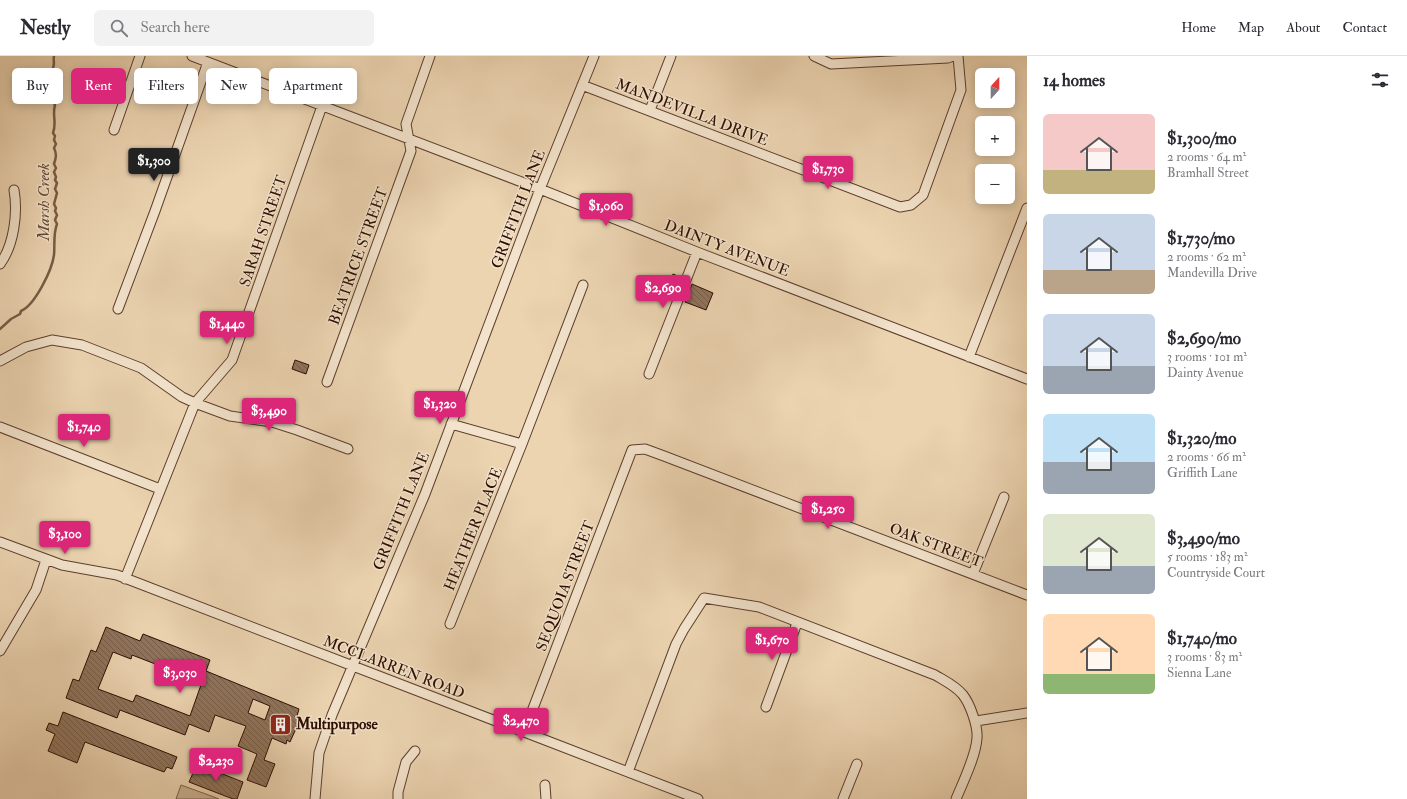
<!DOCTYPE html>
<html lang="en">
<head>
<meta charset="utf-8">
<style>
	:root { --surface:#fff; --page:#f2f2f3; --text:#2b2b33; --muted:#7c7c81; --line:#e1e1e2; --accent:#db2777 }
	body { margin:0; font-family:"IM FELL Double Pica",serif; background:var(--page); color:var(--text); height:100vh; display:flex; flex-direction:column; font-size:15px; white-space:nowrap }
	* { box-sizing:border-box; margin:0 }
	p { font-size:13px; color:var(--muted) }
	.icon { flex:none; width:22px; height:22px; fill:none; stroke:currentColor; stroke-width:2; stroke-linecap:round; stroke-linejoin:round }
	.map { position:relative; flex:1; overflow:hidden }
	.details { display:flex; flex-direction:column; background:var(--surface); width:380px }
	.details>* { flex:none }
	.guide { position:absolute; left:12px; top:12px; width:380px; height:36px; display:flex; gap:8px }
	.needle { width:26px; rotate:21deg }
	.controls { position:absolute; left:975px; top:12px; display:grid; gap:8px }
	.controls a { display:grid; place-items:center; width:40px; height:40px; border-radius:6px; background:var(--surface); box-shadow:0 2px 10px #0003; font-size:20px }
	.price { position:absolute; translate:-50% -34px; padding:0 9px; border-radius:4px; background:var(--accent); color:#fff; font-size:13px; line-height:26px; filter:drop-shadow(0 1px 2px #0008) }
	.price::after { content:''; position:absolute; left:50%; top:24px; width:12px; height:9px; margin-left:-6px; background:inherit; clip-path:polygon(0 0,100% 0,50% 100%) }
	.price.selected { background:#222; color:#fff }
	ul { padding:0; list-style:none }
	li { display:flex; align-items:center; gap:12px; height:100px; padding:0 16px }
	li span { display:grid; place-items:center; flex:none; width:112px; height:80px; border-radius:6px; color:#555 }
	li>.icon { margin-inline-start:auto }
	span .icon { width:48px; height:48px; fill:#fffc; stroke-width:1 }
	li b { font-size:17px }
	h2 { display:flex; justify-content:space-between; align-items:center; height:48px; padding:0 16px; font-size:17px }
	.pill { padding:0 14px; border-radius:6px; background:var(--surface); box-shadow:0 2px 10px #0003; font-size:14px; line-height:36px }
	.pill.selected { background:var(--accent); color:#fff }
	header { display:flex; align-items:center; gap:24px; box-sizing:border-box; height:56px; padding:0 20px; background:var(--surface); border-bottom:1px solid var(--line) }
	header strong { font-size:19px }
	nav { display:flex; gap:22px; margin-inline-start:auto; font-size:14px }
	.search { width:280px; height:36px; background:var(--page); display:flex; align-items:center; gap:10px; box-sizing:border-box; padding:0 14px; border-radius:6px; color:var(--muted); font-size:15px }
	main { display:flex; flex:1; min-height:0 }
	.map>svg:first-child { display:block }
	.green { fill:#cbb293; stroke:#7c604a }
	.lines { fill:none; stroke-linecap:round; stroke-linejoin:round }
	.stream { stroke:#785c46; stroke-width:2.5 }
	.building { fill:url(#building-back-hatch); stroke:#2c0d00; fill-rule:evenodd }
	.minor-casing { stroke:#5c3f2c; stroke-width:11 }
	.minor { stroke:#f3e3cc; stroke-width:9 }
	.labels { text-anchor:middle; stroke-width:3; stroke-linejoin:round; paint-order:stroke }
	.street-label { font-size:15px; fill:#2c0d00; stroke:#f3e3cc }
	.poi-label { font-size:15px; font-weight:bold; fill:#2c0d00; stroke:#f3e3cc; text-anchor:start }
	.water-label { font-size:16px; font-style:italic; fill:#654835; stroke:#f3e3cc }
</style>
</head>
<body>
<header>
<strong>Nestly</strong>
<div class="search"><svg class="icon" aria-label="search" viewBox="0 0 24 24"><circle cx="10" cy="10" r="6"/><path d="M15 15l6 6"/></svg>Search here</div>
<nav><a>Home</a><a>Map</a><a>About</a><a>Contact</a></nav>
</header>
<main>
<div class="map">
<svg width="1027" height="743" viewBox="0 0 1027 743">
	<defs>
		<pattern id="building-back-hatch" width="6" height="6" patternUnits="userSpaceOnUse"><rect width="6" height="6" fill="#90745c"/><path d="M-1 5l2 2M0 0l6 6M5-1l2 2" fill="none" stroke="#765e4a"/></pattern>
	</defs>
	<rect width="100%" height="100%" fill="#ecd4b1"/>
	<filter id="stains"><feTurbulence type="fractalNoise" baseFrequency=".005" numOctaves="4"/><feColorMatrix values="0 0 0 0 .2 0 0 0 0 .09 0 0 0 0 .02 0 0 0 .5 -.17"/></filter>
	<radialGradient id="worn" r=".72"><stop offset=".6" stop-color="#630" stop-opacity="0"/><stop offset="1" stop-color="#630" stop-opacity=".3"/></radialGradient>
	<!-- green -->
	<path class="green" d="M181,729L214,741L219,743H176Z"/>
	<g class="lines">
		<!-- stream -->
		<path class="stream" d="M0,273L11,263L20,258L21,255C35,249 52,214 54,199C55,189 53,178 57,168L55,164L57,159L55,155L56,152L54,148L57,137L55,133L57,127L55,124L56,121L54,116L56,112L54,108C56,102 57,98 54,92L56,88L54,84L55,80L53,77C57,68 52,58 55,49L53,45L54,41C51,34 56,28 53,21L55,16L53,12C55,8 53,4 54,0"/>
	</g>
	<!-- building -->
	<path class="building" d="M673,218L680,221L674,234L667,231Z
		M692,228L713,237L706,254L685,246Z
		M295,304L309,309L306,318L292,313Z
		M106,571L140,585L143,578L210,604L206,615L299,653L297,660L300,661L299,666L290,686L287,684L286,688L272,682L264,704L275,708L266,731L247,724L257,698L238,690L246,670L215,659L209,676L189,668L185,679L120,654L117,662L66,642L73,623L79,625L91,594L96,596ZM113,596L131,603L132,599L202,626L190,660L136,639L133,646L98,633ZM253,643L270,650L265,664L248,657Z
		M63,656L177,701L172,713L167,711L164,716L85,686L77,707L48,695L55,678L46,674L49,667L58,670Z
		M197,708L243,726L237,743H233L189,726Z"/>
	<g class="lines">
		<defs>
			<path id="minor" d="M192,0L540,133L697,196L1027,323
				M814,0L831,8L948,2L953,0
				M582,29L900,151L911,149L923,139L961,34L958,0
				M650,54L671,0
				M114,74L140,0
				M0,208C14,189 18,157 14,134
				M118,253L155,155L208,6
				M969,301L1027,152
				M0,305L26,291L52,284L82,289L141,312L182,341L195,347L230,360L272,366L297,374L348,393
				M649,318L697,196
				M327,326L411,95L406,68L430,0
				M451,368L522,388
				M0,371L160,433
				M0,486L62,509L117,519L698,743
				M973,518L1004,441
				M125,523L195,347L232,304L322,50
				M450,568L522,388L583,229
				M0,595L36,534L46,504
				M766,651L797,567
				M976,665L1027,657
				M524,676L632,394L645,393L664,400L1027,539
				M628,716L676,588L684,573L704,542L759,551L935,619C945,625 956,630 963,639C970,648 978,670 977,682C976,700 963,726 956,743
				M545,729L546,743
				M315,743L319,697L332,659L425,438L540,133L594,0
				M398,743V736L406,706L415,695
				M843,743L857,708"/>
		</defs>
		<!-- minor casing -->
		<use href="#minor" class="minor-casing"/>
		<!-- minor -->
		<use href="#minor" class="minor"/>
	</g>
	<!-- icons -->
	<defs>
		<symbol id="building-square" viewBox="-11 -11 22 22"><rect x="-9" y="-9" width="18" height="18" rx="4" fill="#8f2418" stroke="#f3e3cc"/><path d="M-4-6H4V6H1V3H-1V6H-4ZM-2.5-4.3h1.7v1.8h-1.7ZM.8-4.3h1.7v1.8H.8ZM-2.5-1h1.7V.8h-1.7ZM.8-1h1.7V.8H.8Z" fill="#fff"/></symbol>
	</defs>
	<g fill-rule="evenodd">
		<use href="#building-square" x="268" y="656" width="25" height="25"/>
	</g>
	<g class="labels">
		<!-- street labels -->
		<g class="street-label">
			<text transform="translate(692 56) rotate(21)" y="5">MANDEVILLA DRIVE</text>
			<text transform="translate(518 153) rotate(-69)" y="5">GRIFFITH LANE</text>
			<text transform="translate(263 175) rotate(-71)" y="5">SARAH STREET</text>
			<text transform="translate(727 192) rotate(21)" y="5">DAINTY AVENUE</text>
			<text transform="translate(358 200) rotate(-70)" y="5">BEATRICE STREET</text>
			<text transform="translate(401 455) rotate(-68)" y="5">GRIFFITH LANE</text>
			<text transform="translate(473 473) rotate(-68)" y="5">HEATHER PLACE</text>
			<text transform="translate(936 489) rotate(21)" y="5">OAK STREET</text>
			<text transform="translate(565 530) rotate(-69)" y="5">SEQUOIA STREET</text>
			<text transform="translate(394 611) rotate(21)" y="5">MCCLARREN ROAD</text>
		</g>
		<!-- poi labels -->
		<g class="poi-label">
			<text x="296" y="673">Multipurpose</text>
		</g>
		<!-- water labels -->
		<g class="water-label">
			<text transform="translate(43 146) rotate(-90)" y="6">Marsh Creek</text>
		</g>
	</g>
	<rect width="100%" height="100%" filter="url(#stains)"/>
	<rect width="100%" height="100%" fill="url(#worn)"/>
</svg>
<div class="controls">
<a><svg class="needle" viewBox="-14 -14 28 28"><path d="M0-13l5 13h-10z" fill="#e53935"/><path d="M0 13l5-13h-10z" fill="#7c7c81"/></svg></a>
<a>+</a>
<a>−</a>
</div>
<b class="price selected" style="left:154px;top:126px">$1,300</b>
<b class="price" style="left:828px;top:134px">$1,730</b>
<b class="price" style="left:606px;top:171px">$1,060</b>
<b class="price" style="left:663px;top:253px">$2,690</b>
<b class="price" style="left:227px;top:289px">$1,440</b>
<b class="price" style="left:440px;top:369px">$1,320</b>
<b class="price" style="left:269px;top:376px">$3,490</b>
<b class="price" style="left:84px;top:392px">$1,740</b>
<b class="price" style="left:828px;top:474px">$1,250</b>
<b class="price" style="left:65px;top:499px">$3,100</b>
<b class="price" style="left:772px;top:605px">$1,670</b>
<b class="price" style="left:180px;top:638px">$3,030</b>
<b class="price" style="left:521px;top:686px">$2,470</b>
<b class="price" style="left:216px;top:726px">$2,230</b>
<div class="guide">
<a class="pill">Buy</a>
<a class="pill selected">Rent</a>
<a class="pill">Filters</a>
<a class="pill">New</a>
<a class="pill">Apartment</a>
</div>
</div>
<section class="details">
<h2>14 homes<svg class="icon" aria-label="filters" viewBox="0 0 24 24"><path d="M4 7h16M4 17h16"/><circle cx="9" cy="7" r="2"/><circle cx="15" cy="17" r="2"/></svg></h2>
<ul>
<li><span style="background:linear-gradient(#f6c9c9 70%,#c2b280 0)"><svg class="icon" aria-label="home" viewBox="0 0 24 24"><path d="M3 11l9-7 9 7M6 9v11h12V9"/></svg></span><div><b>$1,300/mo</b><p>2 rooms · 64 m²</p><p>Bramhall Street</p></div></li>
<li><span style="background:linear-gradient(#c9d6e8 70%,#b9a48a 0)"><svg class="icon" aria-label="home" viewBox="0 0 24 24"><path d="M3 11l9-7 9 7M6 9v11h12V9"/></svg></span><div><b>$1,730/mo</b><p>2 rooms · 62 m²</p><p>Mandevilla Drive</p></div></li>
<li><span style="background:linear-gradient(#c9d6e8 65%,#9aa5b1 0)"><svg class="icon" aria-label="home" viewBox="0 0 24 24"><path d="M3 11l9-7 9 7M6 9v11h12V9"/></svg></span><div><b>$2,690/mo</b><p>3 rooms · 101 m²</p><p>Dainty Avenue</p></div></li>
<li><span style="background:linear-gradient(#bfe0f5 60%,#9aa5b1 0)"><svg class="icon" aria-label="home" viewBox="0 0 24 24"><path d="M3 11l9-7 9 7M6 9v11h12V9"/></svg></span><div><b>$1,320/mo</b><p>2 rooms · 66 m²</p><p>Griffith Lane</p></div></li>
<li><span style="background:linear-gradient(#dfe7d0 65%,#9aa5b1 0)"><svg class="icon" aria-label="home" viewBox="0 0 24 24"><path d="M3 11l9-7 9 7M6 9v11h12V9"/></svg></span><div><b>$3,490/mo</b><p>5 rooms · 183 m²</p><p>Countryside Court</p></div></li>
<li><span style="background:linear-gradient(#ffd9b3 75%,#8fb573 0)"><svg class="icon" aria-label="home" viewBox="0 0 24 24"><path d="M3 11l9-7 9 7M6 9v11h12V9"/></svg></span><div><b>$1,740/mo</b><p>3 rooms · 83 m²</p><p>Sienna Lane</p></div></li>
</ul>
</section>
</main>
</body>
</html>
